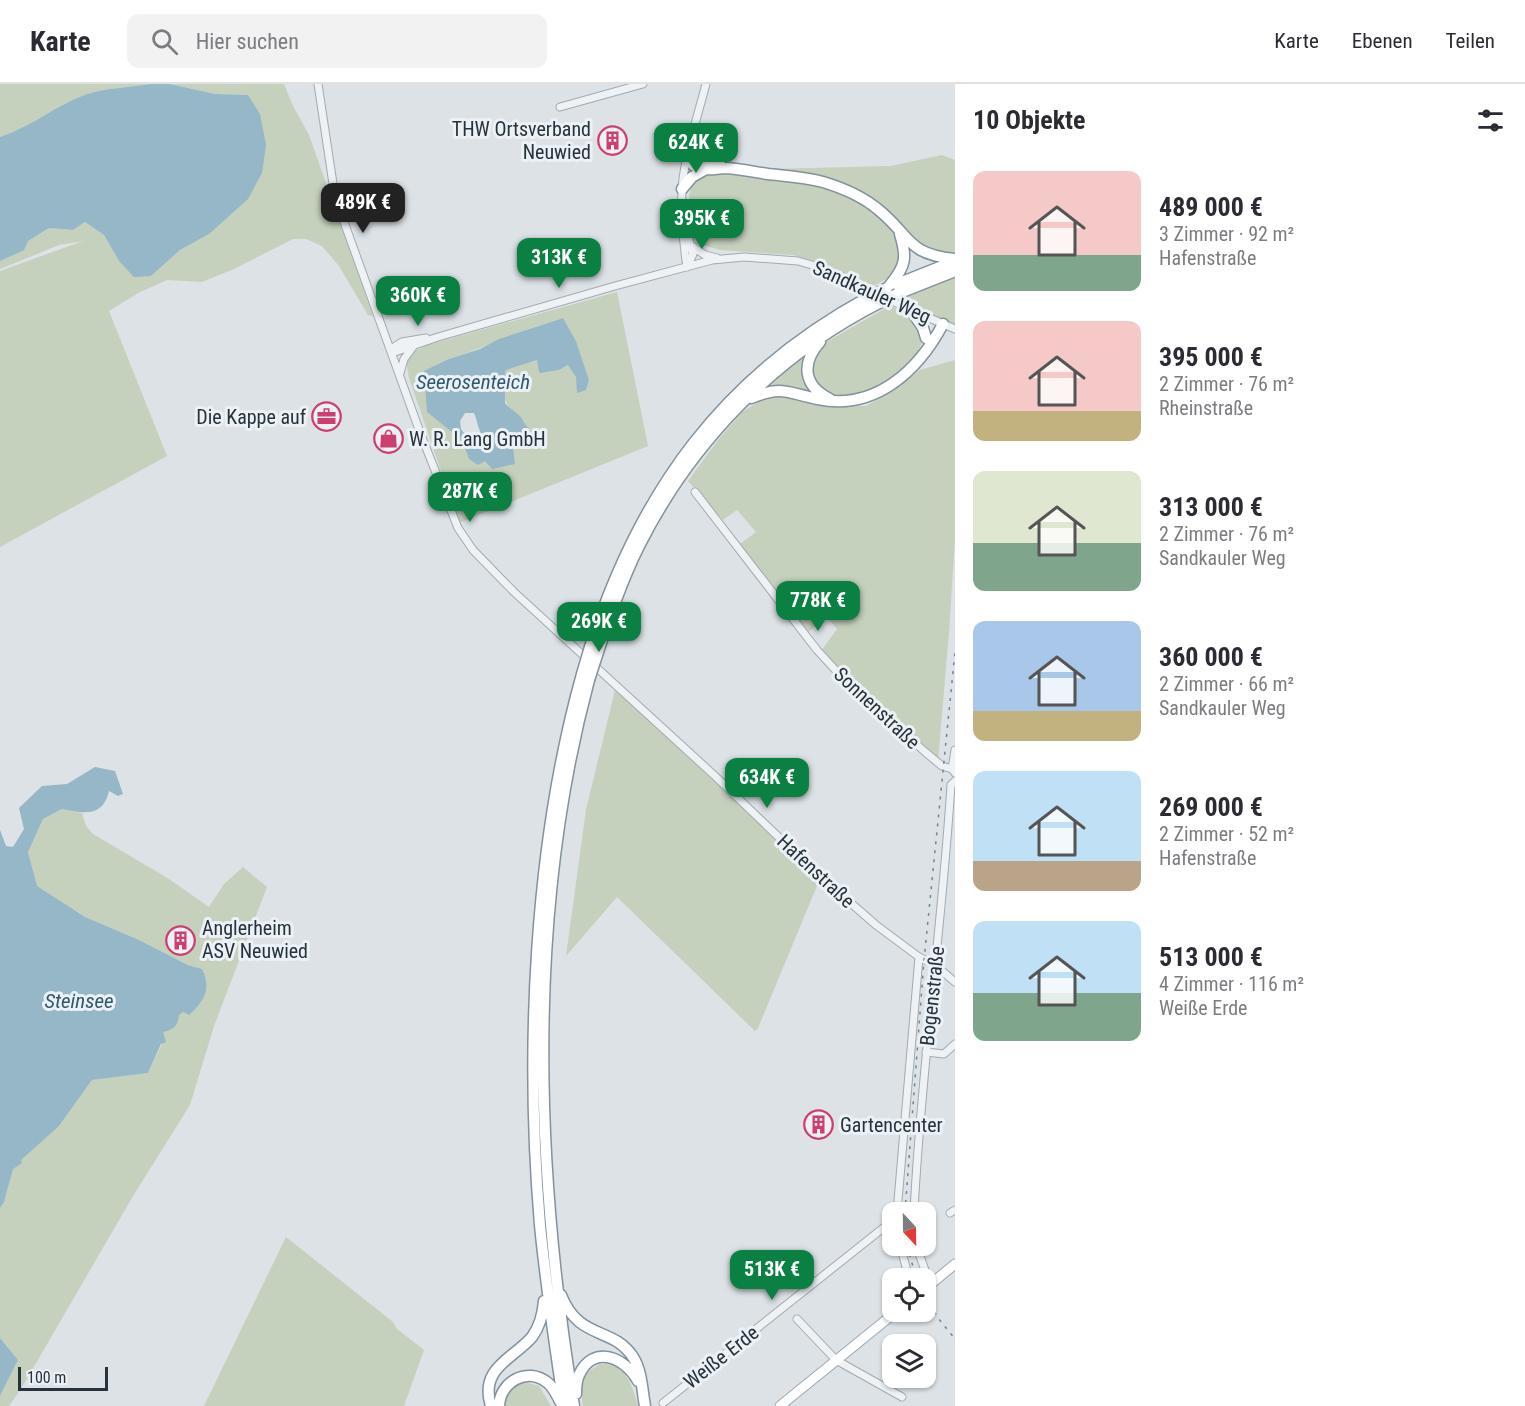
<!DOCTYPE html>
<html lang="de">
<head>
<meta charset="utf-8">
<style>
	:root { --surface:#fff; --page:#f2f2f3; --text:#2b2b33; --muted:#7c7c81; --line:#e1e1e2; --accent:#0b8043 }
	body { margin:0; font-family:"Roboto Condensed",sans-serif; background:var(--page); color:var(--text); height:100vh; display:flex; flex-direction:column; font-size:22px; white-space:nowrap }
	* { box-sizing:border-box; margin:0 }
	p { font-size:20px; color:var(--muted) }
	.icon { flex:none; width:33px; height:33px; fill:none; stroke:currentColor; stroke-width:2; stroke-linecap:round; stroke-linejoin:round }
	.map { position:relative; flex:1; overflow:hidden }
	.drawer { display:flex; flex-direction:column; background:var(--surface); width:570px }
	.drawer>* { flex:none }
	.needle { width:39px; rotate:158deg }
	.buttons { position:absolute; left:882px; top:1118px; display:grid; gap:12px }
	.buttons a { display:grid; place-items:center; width:54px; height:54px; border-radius:12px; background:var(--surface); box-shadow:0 2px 4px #0004; font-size:30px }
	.scale { position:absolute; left:18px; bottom:15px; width:90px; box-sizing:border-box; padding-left:6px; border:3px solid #26323c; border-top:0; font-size:16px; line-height:21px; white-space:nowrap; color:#26323c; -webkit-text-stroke:4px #ebf1f4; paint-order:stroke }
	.price { position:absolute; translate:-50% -51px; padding:0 14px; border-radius:12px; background:var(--accent); color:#fff; font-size:20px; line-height:39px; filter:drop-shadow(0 2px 3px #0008) }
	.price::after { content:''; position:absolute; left:50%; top:36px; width:18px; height:14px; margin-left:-9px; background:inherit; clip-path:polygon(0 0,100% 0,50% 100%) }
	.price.on { background:#222; color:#fff }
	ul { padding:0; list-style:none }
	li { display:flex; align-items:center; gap:18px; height:150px; padding:0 18px }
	li span { display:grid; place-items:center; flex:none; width:168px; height:120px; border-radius:12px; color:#555 }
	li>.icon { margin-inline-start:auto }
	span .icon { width:72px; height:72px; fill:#fffc; stroke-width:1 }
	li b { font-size:26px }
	h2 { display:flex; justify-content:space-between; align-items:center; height:72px; padding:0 18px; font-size:26px }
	header { display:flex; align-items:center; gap:36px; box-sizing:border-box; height:84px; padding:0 30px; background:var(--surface); border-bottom:2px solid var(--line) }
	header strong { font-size:28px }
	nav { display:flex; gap:33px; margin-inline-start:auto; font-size:21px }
	.search { width:420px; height:54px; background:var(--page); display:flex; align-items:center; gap:15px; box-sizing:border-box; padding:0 21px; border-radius:12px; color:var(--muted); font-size:22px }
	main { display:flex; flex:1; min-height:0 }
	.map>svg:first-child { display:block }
	.green { fill:#c5d0bd; fill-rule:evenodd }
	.water { fill:#96b7c7; fill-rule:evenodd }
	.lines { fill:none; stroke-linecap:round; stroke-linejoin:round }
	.minor-casing { stroke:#a2aab0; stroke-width:9 }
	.major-casing { stroke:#9ba9b2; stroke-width:11 }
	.highway-casing { stroke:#83929d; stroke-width:13 }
	.minor { stroke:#eef2f5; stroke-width:7 }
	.major { stroke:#fff; stroke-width:9 }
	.highway { stroke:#fff; stroke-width:10 }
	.rail { stroke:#758490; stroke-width:1.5; stroke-dasharray:3 6; stroke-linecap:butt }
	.highway-bridge-casing { stroke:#83929d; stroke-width:13; stroke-linecap:butt }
	.highway-bridge { stroke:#fff; stroke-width:10 }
	.labels { text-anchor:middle; stroke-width:6; stroke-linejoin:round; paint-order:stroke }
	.poi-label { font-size:20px; fill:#26323c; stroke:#ebf1f4; text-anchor:start }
	.street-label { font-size:20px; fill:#26323c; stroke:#ebf1f4 }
	.water-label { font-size:21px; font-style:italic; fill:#305970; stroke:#ebf1f4 }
</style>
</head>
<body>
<header>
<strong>Karte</strong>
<div class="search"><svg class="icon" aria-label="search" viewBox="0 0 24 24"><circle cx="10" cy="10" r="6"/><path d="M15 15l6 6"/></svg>Hier suchen</div>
<nav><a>Karte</a><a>Ebenen</a><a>Teilen</a></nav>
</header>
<main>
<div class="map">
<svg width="955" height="1322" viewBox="0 0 955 1322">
	<rect width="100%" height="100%" fill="#dce2e6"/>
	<!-- green -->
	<path class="green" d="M0,0H151C131,3 107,4 87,10C56,21 31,43 0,53Z
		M170,0H284L293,22L309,51L373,232L368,231L339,182L322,162L306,155H293L234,185L202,198L167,196L138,209L109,227L167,372L0,463V187L83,157L59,161L0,185V177L9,173L28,157L49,144L73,146L85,138L104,151L119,177L151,192L180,166L209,150L248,11L215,10Z
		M942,71L955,76V169H952L925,166L873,117L770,85L891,82Z
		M708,87C766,94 836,92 882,135C892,144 898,152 900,165C903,187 890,194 873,202L832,182L793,171L720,166L700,160L696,161C686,140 687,120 692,98Z
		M955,192V241L901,216L933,200Z
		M617,208L648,362L459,439L409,294L405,272L427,261ZM563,234L576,257L589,296L586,306L568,281L559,286L541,289L537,276L513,282L506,286C497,313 508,324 526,342L517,360L513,363L469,375L462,356L449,275C488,262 524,245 563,234Z
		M891,221L913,237L923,252C919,286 866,319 833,312C824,310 818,300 812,294C812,274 813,268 830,256Z
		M809,268L816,309L762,306Z
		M955,276V455L949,548L938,677L821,567L837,545L827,533L806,550L740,460L756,448L737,426L723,436L688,397L718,356L742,328L769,311L794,312L827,321L866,322L893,307L920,286Z
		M615,606L697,681L819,797L758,944L755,947L617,813L566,872L586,726Z
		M62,725L82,729L86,742L93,750L169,795L209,823L224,800L243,783L267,803L214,942L190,1021L133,1112L21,1305L9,1322H0V1312L18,1276L0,1254V1124L4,1118L13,1085L29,1067L59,1042L92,996L148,989L162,960L163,948L178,931L183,928L202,885L188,881L137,855L85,833L37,803L28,768L43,735Z
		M286,1153L393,1238L397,1245L424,1266L404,1322H204Z
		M600,1280C626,1279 632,1301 638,1322H583C579,1300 580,1291 600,1280Z
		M524,1298L539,1302L551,1322H502L509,1305Z"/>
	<!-- water -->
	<path class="water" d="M151,0H170L215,10L248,11L260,30L266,61L262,89L248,115L209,150L180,166L151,192L134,193L119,177L104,151L85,138L73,146L49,144L28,157L24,166L0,177V53C31,43 56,21 87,10C107,4 131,3 151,0Z
		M563,234L576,257L589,296L586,306L577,309L576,293L568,281L559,286L541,289L539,288L537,276L506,286L505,289L506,296L503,304L505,306V319C510,325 515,327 520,332C524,337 524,341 529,344L530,350L519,361L517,360L513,363L515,380L492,385L485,377L478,381L469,375L462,356L427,328L424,287L449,275L480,265L499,255ZM465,329H474C477,335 477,341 480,347L479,350L473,353H467L461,345L460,337Z
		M95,683L115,687L123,710L118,712L109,707C103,734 83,729 62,725L43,735L28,768L37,802L85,833L137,855L188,881L202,885C212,905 204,917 189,931L183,928L179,931C178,941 174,946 163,948L166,958L161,960L148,989L92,996L59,1042L21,1076L22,1079L13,1085L4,1118L0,1124V746L6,762L13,763L24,745L19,724L42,702L67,700Z
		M0,1254L18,1276L0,1312Z"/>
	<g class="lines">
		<defs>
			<path id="minor" d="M318,0L335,113L421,351L458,444L473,466L514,508L715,692L813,786L876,841L919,873L935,881L955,898
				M560,23L643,0
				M686,146L693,170L687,183
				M693,163L705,171L717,174
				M687,183C683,158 680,119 683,95C687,63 698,31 706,0
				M391,265L402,258L426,254
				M392,269L438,253L615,202L712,176L744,173L798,177L829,186L911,226L955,245
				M400,289L404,275L413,263
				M695,408L817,566L840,591L924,667L942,682L952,685L955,689
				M952,685L955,666
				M926,968L944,970L955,960
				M897,1128L919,873
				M914,1128C921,985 942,844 951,701L955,697
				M950,1129L955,1126
				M900,1161L909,1194
				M916,1161L930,1200
				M797,1235L836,1276L902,1313
				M663,1319L892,1137"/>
			<path id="major" d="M926,1204L955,1180
				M780,1322L897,1227"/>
			<path id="highway" d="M687,71C690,78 692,82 699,84C708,87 717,84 727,84C740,85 754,88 768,90C786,92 805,93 823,98C843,104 864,113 880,127C912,154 907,170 955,175
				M687,71L721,82
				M682,105L692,93L706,85
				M890,201C906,182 907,173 900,150
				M887,204L955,177
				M897,210L955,187
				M911,226L923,244L926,254
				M820,258C801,279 803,302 830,315
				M751,314C783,301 787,309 818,315C875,327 918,287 943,240
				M590,563C640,407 723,292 869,213
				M598,568C610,532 622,496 639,462C692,357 775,272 879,219
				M561,1211C579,1257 613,1242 633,1273C642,1287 642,1306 645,1322
				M576,1310C576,1304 576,1297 579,1291C593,1260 625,1273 638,1297
				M491,1322C479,1284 513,1275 532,1253C540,1242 543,1230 544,1217
				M499,1322C500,1298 527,1282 548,1299C554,1304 557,1312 561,1319
				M564,1322C555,1262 546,1202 540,1141C525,964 534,762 582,590
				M574,1322C535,1084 526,830 589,596"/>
		</defs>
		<!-- minor casing -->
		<use href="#minor" class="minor-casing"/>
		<!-- major casing -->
		<use href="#major" class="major-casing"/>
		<!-- highway casing -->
		<use href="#highway" class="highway-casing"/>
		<!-- minor -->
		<use href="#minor" class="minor"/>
		<!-- major -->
		<use href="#major" class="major"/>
		<!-- highway -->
		<use href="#highway" class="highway"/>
		<!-- rail -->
		<path class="rail" d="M905,1128L924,876L955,568
			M908,1161L911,1177L918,1194
			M926,1212L938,1234L955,1255"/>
		<defs>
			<path id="highway-bridge" d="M869,213L887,204
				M879,219L897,210
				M582,590L590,563
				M589,596L598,568"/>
		</defs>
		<!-- highway-bridge casing -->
		<use href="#highway-bridge" class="highway-bridge-casing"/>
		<!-- highway-bridge -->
		<use href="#highway-bridge" class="highway-bridge"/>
	</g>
	<!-- icons -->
	<defs>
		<symbol id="building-ring" viewBox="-11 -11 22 22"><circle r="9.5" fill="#ebf1f4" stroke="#ce3e6f" stroke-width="1.5"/><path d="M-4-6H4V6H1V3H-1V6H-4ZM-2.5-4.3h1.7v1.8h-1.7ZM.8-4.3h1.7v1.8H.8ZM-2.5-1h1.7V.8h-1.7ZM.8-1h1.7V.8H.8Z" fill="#ce3e6f"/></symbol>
		<symbol id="office-ring" viewBox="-11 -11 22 22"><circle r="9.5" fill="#ebf1f4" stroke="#ce3e6f" stroke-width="1.5"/><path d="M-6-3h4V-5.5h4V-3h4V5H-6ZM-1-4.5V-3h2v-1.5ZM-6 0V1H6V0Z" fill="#ce3e6f"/></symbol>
		<symbol id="shop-ring" viewBox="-11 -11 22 22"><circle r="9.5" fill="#ebf1f4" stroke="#ce3e6f" stroke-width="1.5"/><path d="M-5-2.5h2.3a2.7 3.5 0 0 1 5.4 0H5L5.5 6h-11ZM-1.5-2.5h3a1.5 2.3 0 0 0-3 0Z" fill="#ce3e6f"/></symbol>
	</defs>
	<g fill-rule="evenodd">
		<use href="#building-ring" x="596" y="40" width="33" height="33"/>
		<use href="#office-ring" x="310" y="316" width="33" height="33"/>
		<use href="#shop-ring" x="372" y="338" width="33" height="33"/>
		<use href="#building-ring" x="164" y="840" width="33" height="33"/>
		<use href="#building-ring" x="802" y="1024" width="33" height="33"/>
	</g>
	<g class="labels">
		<!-- poi labels -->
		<g class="poi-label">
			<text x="591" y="52" text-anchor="end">THW Ortsverband<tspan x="591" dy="23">Neuwied</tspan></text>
			<text x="306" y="340" text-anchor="end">Die Kappe auf</text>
			<text x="409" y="362">W. R. Lang GmbH</text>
			<text x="202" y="851">Anglerheim<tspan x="202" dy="23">ASV Neuwied</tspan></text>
			<text x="840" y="1048">Gartencenter</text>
		</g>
		<!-- street labels -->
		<g class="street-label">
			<text transform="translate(872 208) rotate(24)" y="7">Sandkauler Weg</text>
			<text transform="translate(877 624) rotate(43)" y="7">Sonnenstraße</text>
			<text transform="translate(816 787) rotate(43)" y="7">Hafenstraße</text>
			<text transform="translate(932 912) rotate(-84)" y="7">Bogenstraße</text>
			<text transform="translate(721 1273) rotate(-38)" y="7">Weiße Erde</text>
		</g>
		<!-- water labels -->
		<g class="water-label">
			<text x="473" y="305">Seerosenteich</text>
			<text x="79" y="924">Steinsee</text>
		</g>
	</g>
</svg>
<div class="buttons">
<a><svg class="needle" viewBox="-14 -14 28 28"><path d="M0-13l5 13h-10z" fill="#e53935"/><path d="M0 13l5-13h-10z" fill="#7c7c81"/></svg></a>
<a><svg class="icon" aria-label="locate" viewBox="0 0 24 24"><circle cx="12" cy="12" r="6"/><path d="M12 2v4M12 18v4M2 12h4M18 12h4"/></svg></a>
<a><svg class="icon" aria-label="layers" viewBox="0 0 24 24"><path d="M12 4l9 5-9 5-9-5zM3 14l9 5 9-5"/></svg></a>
</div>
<div class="scale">100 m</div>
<b class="price" style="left:696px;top:90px">624K €</b>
<b class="price on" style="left:363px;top:150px">489K €</b>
<b class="price" style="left:702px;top:166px">395K €</b>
<b class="price" style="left:559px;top:205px">313K €</b>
<b class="price" style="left:418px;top:243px">360K €</b>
<b class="price" style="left:470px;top:439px">287K €</b>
<b class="price" style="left:818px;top:548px">778K €</b>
<b class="price" style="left:599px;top:569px">269K €</b>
<b class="price" style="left:767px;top:725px">634K €</b>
<b class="price" style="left:772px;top:1217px">513K €</b>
</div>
<section class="drawer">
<h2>10 Objekte<svg class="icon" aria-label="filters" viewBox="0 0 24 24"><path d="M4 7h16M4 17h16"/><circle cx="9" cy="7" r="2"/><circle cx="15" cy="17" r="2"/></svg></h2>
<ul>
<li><span style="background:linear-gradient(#f6c9c9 70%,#7fa58c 0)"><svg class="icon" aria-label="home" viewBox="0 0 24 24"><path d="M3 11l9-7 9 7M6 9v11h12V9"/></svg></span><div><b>489 000 €</b><p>3 Zimmer · 92 m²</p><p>Hafenstraße</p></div></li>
<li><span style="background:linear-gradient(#f6c9c9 75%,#c2b280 0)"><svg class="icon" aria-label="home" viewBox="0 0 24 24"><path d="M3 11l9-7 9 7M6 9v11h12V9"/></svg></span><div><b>395 000 €</b><p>2 Zimmer · 76 m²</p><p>Rheinstraße</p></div></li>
<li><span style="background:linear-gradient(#dfe7d0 60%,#7fa58c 0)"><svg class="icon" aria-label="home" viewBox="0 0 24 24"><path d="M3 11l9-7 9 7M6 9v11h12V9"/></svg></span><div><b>313 000 €</b><p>2 Zimmer · 76 m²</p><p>Sandkauler Weg</p></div></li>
<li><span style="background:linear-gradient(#a9c7e8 75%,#c2b280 0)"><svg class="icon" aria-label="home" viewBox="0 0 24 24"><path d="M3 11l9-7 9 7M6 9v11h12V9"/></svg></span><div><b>360 000 €</b><p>2 Zimmer · 66 m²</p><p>Sandkauler Weg</p></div></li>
<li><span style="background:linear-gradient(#bfe0f5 75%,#b9a48a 0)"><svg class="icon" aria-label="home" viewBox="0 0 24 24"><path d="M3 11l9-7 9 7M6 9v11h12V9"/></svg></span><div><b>269 000 €</b><p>2 Zimmer · 52 m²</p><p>Hafenstraße</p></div></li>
<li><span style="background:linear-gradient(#bfe0f5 60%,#7fa58c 0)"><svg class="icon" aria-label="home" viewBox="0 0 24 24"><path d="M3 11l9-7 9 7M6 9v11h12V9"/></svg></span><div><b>513 000 €</b><p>4 Zimmer · 116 m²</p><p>Weiße Erde</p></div></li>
</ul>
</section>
</main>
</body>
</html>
